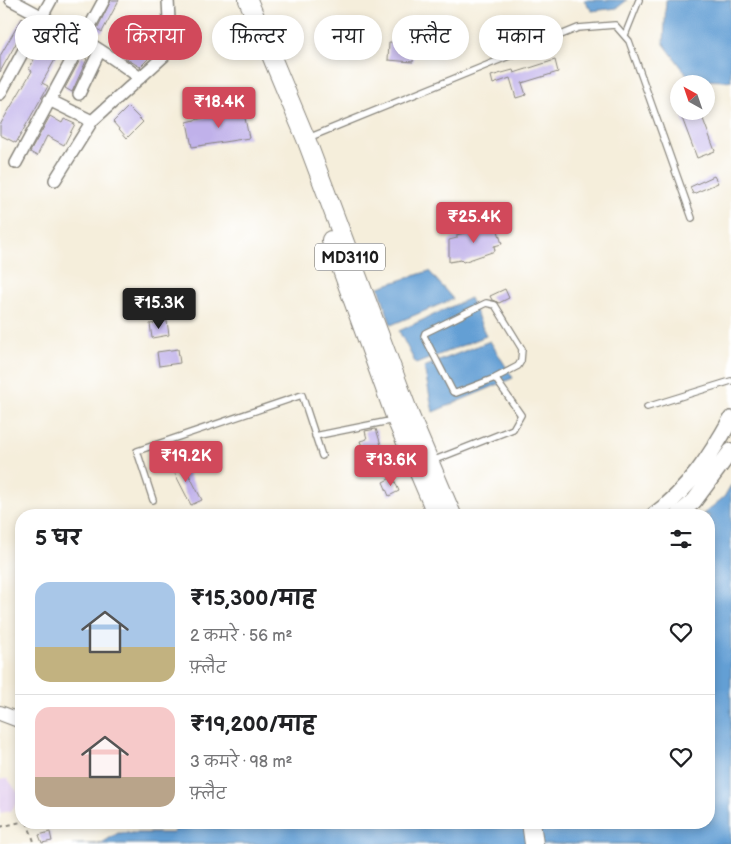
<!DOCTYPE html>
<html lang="hi">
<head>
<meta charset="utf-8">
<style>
	:root { --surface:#fff; --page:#f6f6f6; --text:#202124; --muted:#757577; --line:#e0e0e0; --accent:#d1495b }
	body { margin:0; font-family:"Balsamiq Sans","Playpen Sans Deva",sans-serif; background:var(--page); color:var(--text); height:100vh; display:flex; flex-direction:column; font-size:19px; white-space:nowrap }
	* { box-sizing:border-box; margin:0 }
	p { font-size:16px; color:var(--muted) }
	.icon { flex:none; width:28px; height:28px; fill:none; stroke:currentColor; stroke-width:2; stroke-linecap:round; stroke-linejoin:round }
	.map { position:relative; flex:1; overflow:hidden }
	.sheet { position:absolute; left:15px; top:509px; width:700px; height:320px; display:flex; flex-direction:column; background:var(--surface); border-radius:20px; box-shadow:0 2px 8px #0003 }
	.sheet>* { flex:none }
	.top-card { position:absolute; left:15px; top:15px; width:701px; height:45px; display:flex; gap:10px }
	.needle { width:32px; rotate:320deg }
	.fabs { position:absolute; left:670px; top:75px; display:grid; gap:10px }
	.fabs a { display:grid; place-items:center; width:45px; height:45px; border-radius:50%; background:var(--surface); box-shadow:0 2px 8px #0003; font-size:25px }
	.price { position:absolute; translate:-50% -42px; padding:0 11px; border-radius:5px; background:var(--accent); color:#fff; font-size:16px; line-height:32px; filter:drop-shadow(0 1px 2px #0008) }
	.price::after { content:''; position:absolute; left:50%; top:30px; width:15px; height:11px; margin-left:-8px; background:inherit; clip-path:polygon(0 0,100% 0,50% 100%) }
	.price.current { background:#222; color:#fff }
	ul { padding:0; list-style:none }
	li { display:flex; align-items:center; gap:15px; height:125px; padding:0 20px }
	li+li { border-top:1px solid var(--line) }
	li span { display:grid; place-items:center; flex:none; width:140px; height:100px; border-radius:15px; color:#555 }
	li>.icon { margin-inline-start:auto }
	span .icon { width:60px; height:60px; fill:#fffc; stroke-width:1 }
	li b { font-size:21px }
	h2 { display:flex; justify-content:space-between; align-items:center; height:60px; padding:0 20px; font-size:21px }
	.tag { padding:0 18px; border-radius:22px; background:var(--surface); box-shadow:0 2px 8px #0003; font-size:18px; line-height:45px }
	.tag.current { background:var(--accent); color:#fff }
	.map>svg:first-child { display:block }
	.built { fill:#e5d3f0 }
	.water { fill:#649fd4; stroke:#405e78 }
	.building { fill:#c0b1ea }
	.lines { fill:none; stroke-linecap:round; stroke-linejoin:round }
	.service-casing { stroke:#88857c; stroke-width:8 }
	.minor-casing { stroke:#88857c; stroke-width:14 }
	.tertiary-casing { stroke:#88857c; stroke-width:16 }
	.secondary-casing { stroke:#88857c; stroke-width:18 }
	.primary-casing { stroke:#88857c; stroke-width:20 }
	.path { stroke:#88857c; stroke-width:2; stroke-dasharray:4 4; stroke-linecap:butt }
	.service { stroke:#fff; stroke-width:5.5 }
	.minor { stroke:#fff; stroke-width:11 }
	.tertiary { stroke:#fff; stroke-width:14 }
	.secondary { stroke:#fff; stroke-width:15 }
	.primary { stroke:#fff; stroke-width:18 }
	.labels { text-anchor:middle; stroke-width:4.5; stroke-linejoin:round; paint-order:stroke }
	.shield { fill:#fff; stroke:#606060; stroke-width:1 }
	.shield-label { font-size:16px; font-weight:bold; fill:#1c1c1c }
</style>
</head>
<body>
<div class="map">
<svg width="731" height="844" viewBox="0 0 731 844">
	<rect width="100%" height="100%" fill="#fff"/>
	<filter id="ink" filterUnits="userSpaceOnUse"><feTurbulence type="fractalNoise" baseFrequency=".02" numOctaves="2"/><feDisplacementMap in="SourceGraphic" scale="10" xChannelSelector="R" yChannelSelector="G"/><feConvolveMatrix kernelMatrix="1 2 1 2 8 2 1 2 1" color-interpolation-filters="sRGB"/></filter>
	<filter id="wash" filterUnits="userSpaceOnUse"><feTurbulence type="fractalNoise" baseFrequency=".0096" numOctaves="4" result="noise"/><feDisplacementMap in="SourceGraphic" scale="20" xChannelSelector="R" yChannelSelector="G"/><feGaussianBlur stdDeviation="1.12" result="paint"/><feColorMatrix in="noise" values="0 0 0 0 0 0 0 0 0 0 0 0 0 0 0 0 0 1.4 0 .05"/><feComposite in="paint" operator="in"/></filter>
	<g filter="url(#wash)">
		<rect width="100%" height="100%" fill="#f5eedb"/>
		<!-- built -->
		<path class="built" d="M3,779H8L21,797L11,811L0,813V780Z"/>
		<!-- water -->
		<path class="water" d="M584,0H627L617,8L592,11Z
			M666,0H731V81L691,80L664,44Z
			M429,271L453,299L391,325L379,287Z
			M470,298L486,336L416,364L399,331Z
			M490,341L513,378L433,412L424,367Z
			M731,485V844H73H100L118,833H173L180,822H709V515H702L724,497Z"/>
		<g id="blocks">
			<!-- building -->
			<path class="building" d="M111,0H119L102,32L97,29Z
				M22,18L28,22L0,72V56Z
				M45,38L62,47L42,83L48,86L16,143L0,135V125L32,71L29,69Z
				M389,42L414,44L413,62L388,60Z
				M135,43L154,53L140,67L125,58Z
				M82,56L87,59L72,92L65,88Z
				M555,60L558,72L522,83L526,95L516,98L510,78L493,84L491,76L513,70L514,73Z
				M128,107L143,122L127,138L113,122Z
				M243,108L249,138L192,147L187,122Z
				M700,111L715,151L697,158L682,118Z
				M50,116L62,123L64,119L75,124L64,145L47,136L37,156L30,152Z
				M714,176L718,183L693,194L690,187Z
				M496,224L502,244L494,246L495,251L463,262L461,260L449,262V240L457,238V235Z
				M505,289L509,298L499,303L492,300L490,296Z
				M167,321L169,335L152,338L150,324Z
				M178,349L180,363L159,366L157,352Z
				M376,429L382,448L372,452L369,447L363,449L360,441L367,439L365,431Z
				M182,461L202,500L191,505L171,466Z
				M393,477L399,491L389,496L383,482Z
				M50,832L52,841L42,843L39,835Z"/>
		</g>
	</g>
	<g filter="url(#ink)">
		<use href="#blocks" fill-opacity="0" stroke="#88857c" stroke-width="1"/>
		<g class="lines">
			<defs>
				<path id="service" d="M625,35L639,0
					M308,138L578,28L615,25L629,41L692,218
					M486,303L495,305L522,349L521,361L518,366L495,378L456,393L453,392L424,336L425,333Z
					M647,407L731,381
					M315,436L394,420
					M432,461L513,429L521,415L495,378
					M153,500L137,451L302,395L322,456"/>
				<path id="minor" d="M11,0C56,24 100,47 140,78
					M0,94L51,0
					M79,94L100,50
					M49,100L92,121
					M16,163L104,0
					M55,180L92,121L164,56L170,40L168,0"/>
				<path id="tertiary" d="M0,713L21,721"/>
				<path id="secondary" d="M654,515C688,491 711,455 731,419
					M678,515L694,501L731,451"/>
				<path id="primary" d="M248,0L306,139L410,416L452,515
					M331,240L396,419L437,515
					M531,822L534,844"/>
			</defs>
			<!-- service casing -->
			<use href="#service" class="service-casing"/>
			<!-- minor casing -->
			<use href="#minor" class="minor-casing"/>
			<!-- tertiary casing -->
			<use href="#tertiary" class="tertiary-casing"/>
			<!-- secondary casing -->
			<use href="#secondary" class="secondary-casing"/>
			<!-- primary casing -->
			<use href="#primary" class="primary-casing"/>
			<!-- path -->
			<path class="path" d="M27,822L35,844
				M0,827L21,822"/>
			<!-- service -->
			<use href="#service" class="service"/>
			<!-- minor -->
			<use href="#minor" class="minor"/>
			<!-- tertiary -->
			<use href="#tertiary" class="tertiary"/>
			<!-- secondary -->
			<use href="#secondary" class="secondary"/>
			<!-- primary -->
			<use href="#primary" class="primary"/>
		</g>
	</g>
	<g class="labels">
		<!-- shield labels -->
		<rect class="shield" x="315" y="243.5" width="70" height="27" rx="4"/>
		<g class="shield-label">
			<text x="350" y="263">MD3110</text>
		</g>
	</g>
</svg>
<div class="fabs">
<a><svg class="needle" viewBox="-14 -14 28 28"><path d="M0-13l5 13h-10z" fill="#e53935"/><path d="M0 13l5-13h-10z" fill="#757577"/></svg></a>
</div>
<b class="price" style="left:219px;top:129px">₹18.4K</b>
<b class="price" style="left:474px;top:244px">₹25.4K</b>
<b class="price current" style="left:159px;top:330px">₹15.3K</b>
<b class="price" style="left:186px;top:483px">₹19.2K</b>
<b class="price" style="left:391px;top:487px">₹13.6K</b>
<div class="top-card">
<a class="tag">खरीदें</a>
<a class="tag current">किराया</a>
<a class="tag">फ़िल्टर</a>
<a class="tag">नया</a>
<a class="tag">फ़्लैट</a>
<a class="tag">मकान</a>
</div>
<section class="sheet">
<h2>5 घर<svg class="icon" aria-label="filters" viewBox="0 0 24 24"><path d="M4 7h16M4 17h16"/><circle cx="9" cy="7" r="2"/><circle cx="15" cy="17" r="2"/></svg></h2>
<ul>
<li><span style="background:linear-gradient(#a9c7e8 65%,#c2b280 0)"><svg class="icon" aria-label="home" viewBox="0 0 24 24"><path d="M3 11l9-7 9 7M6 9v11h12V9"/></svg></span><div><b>₹15,300/माह</b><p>2 कमरे · 56 m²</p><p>फ़्लैट</p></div><svg class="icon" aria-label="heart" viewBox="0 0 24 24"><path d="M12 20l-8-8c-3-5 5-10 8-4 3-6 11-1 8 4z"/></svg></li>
<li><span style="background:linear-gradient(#f6c9c9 70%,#b9a48a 0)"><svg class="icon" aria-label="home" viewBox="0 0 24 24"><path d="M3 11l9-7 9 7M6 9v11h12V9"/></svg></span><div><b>₹19,200/माह</b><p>3 कमरे · 98 m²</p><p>फ़्लैट</p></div><svg class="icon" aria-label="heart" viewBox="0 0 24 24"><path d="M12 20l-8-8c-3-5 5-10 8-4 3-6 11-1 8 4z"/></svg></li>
</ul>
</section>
</div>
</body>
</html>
